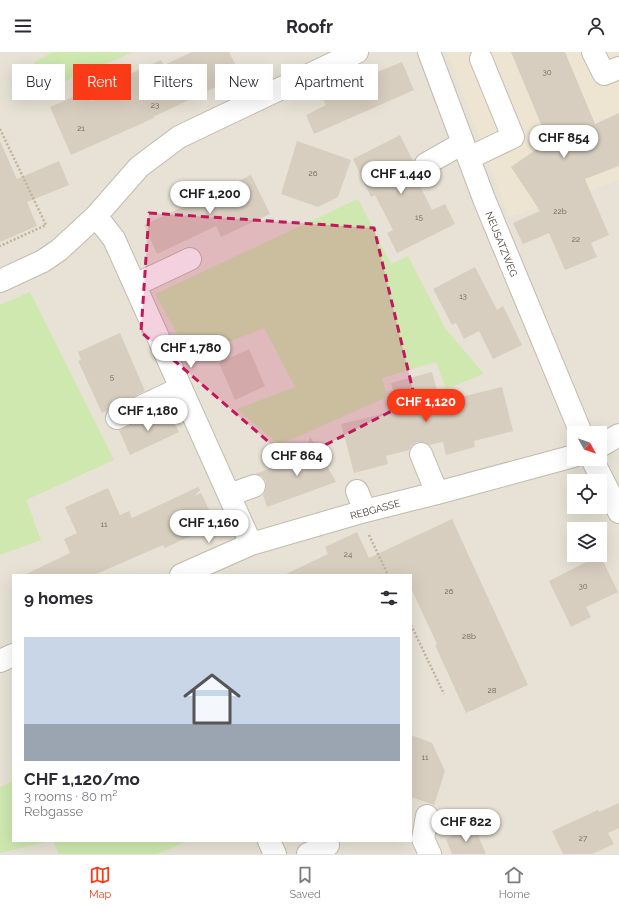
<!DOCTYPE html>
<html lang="en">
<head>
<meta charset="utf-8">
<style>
	:root { --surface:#fff; --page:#f7f7f7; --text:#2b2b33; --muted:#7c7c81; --line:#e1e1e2; --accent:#f93b18 }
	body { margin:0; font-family:Raleway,sans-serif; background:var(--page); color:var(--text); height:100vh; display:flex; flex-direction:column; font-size:15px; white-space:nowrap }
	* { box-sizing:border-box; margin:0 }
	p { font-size:13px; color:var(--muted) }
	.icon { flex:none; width:22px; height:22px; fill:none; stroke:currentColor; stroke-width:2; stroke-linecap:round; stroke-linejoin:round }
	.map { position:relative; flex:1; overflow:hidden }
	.details { position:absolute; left:12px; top:522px; width:400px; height:268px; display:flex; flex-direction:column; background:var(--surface); border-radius:0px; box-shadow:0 4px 16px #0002 }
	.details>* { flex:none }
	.hud { position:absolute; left:12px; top:12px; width:400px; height:36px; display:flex; gap:8px }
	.needle { width:26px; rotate:130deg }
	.tools { position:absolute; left:567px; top:374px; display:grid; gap:8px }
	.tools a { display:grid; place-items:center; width:40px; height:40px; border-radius:0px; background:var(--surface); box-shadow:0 4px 16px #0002; font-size:20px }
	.price { position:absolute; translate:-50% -34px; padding:0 9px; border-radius:14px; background:#fff; color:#222; font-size:13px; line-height:26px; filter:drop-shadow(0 1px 2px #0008) }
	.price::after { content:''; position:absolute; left:50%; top:24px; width:12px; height:9px; margin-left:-6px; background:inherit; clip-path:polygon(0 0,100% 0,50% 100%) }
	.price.current { background:var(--accent); color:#fff }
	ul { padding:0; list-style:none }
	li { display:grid; align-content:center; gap:8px; height:212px; padding:0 12px }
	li+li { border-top:1px solid var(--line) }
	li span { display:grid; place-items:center; height:124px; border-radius:0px; color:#555 }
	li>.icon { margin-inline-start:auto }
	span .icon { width:72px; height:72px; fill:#fffc; stroke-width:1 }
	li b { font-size:17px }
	h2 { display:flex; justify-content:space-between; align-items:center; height:48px; padding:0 12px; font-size:17px }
	.chip { padding:0 14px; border-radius:0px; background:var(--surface); box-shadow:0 4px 16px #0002; font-size:14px; line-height:36px }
	.chip.current { background:var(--accent); color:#fff }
	header { display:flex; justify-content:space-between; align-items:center; height:52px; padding:0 12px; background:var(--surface); font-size:18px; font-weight:700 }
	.tabs { display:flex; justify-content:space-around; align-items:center; height:56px; border-top:1px solid var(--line); background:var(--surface); font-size:11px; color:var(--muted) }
	.tabs a { display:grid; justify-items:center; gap:2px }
	.tabs .current { color:var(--accent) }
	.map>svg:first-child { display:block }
	.residential { fill:#e7e2d5; fill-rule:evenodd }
	.education { fill:#ede5d1 }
	.green { fill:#cee8b0 }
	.building { fill:#d8cebf }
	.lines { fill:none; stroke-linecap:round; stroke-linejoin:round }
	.minor-casing { stroke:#c2baad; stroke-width:24 }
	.path { stroke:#c1b39b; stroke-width:2.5; stroke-dasharray:2 2; stroke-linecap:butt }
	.minor { stroke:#fff; stroke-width:22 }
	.marked { fill:#c2185b; fill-opacity:0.2; stroke:#c2185b; stroke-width:3; stroke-dasharray:8 5; stroke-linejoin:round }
	.labels { text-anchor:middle; stroke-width:3; stroke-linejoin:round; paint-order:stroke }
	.number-label { font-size:8px; fill:#6a6458 }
	.street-label { font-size:10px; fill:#464036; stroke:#fff }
</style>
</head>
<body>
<header><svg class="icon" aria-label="menu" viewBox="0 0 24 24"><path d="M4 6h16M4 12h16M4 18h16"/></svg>Roofr<svg class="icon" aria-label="person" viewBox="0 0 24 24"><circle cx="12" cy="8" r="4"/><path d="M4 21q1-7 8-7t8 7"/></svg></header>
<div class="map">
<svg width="619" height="802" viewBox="0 0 619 802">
	<rect width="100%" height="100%" fill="#f3f0e7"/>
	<!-- residential -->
	<path class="residential" d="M0,0H619V802H0ZM574,381H600V407H574ZM574,429H600V455H574ZM574,477H600V503H574ZM13,523H411V789H13Z"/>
	<!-- education -->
	<path class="education" d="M447,0H619V128L509,165Z"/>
	<!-- green -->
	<path class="green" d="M53,0H133L48,37L34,10Z
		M358,147L391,212L408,204L445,276L484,322L446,337L436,310L382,326L387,345L279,393L237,357L295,335L264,276L190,305L155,242Z
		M30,240L114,408L26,448L41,488L0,503V253Z
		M13,729V789H50L0,801V735Z
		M53,789H188L157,802H59Z"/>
	<!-- building -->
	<path class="building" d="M192,0H229L246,34L223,45L218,34L153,65L154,66L71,103L50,55L86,39L91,49L126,32L123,25L161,8L164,13Z
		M511,0H565L595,72L619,61V114L585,127L609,183L591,191L597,205L565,218L549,181L523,192L513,171L540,159L511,115L548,89Z
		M402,10L414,38L314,82L306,63L326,53L323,47L356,32L355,29Z
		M400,83L414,111L415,119L413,120L432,158L445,152L455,172L397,201L387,181L393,178L375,143L371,145L353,107Z
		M0,89L17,127L59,109L69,133L27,150L37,174L0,190Z
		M297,89L351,108L338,145L318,155L281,142Z
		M251,123L270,162L221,185L216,174L157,202L144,173Z
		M475,215L497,258L503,254L522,293L493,307L479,279L464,287L456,271L452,273L433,237Z
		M120,281L145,339L112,355L106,359L102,361L78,309L81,308L78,300Z
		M249,297L265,334L235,348L219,311Z
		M432,320L440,350L502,335L513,379L474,389L475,395L446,403L443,390L429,393L423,390H417L411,394L409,398L386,404L388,412L354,421L341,372L398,358L391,331Z
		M168,359L179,380L130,403L119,378L122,377L155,362L157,365Z
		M310,384L336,430L267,455L263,443L266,437V429L262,424L255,422L305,404Z
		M198,435L200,438L194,444L201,441L216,472L165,496L163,493L94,523H24L70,501L64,487L77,481L65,455L108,436L120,463L129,459L132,466Z
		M452,467L528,633L466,661L435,593L437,592L411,536V523H284L328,502L325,495L357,480L369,506Z
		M600,503L618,540L586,555L591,565L571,575L549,529Z
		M411,683L432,691L445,719L434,753L411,745Z
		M619,751V776L608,781L614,792L592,802H563L552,779L598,758L599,760Z
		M474,774L486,802H452L446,787Z"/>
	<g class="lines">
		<defs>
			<path id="minor" d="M429,0L484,147L581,381
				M593,0L604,22L619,16
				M469,106L513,85L481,7
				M426,112L463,91
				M96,164L114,187L251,492
				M0,229L43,209L59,198L96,164L139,115L179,85L357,0
				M135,233L190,207
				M117,366L181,336
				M600,394L619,383
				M421,402L437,441
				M592,407L619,460
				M357,439L365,459
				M229,443L254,434
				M181,523L251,492L365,459L437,441L574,404
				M0,609L13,603
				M427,764L423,787L430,802
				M269,789L275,802
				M308,802L328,793"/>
		</defs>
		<!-- minor casing -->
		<use href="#minor" class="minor-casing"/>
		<!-- path -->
		<path class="path" d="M0,77L46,173L0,194
			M369,483L388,523
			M411,573L444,642"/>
		<!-- minor -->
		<use href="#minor" class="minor"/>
	</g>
	<!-- marked area -->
	<path class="marked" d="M149,161L374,176L415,347L292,410L141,280Z"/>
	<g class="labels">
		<!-- number labels -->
		<g class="number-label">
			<text x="547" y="23">30</text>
			<text x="155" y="56">23</text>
			<text x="81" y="79">21</text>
			<text x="313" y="124">26</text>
			<text x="560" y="162">22b</text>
			<text x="419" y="168">15</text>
			<text x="576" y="190">22</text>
			<text x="463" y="247">13</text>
			<text x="112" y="328">5</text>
			<text x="104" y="475">11</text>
			<text x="348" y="505">24</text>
			<text x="583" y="537">30</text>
			<text x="449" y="542">26</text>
			<text x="469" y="587">28b</text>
			<text x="492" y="641">28</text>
			<text x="425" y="708">11</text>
			<text x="583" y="789">27</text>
		</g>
		<!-- street labels -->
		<g class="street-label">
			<text transform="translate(502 192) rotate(68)" y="4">NEUSATZWEG</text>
			<text transform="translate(375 457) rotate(-15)" y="4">REBGASSE</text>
		</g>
	</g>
</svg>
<div class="tools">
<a><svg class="needle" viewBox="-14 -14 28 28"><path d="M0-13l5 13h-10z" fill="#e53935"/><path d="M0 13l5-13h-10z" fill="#7c7c81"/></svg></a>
<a><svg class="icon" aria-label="locate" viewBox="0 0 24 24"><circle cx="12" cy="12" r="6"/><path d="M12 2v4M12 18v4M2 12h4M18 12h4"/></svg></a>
<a><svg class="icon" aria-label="layers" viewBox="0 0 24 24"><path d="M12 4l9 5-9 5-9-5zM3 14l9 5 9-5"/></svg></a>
</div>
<b class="price" style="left:564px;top:107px">CHF 854</b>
<b class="price" style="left:401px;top:143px">CHF 1,440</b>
<b class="price" style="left:210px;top:163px">CHF 1,200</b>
<b class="price" style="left:191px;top:317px">CHF 1,780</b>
<b class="price current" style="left:426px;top:371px">CHF 1,120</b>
<b class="price" style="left:148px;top:380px">CHF 1,180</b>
<b class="price" style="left:297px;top:425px">CHF 864</b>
<b class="price" style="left:209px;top:492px">CHF 1,160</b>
<b class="price" style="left:466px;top:791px">CHF 822</b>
<div class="hud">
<a class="chip">Buy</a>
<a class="chip current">Rent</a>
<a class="chip">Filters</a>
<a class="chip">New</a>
<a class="chip">Apartment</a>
</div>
<section class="details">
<h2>9 homes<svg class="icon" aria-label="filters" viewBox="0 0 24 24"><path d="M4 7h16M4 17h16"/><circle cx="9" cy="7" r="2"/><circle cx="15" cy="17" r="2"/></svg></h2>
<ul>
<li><span style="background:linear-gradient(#c9d6e8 70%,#9aa5b1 0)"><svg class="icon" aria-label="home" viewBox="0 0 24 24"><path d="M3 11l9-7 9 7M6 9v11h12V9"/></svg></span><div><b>CHF 1,120/mo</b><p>3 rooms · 80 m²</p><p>Rebgasse</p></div></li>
</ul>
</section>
</div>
<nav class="tabs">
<a class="current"><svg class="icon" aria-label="map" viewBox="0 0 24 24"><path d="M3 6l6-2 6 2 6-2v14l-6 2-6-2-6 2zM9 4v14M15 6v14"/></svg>Map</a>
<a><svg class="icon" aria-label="saved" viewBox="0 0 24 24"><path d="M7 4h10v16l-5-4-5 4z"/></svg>Saved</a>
<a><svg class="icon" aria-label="home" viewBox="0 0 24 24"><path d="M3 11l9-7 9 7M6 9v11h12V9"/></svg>Home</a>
</nav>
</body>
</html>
